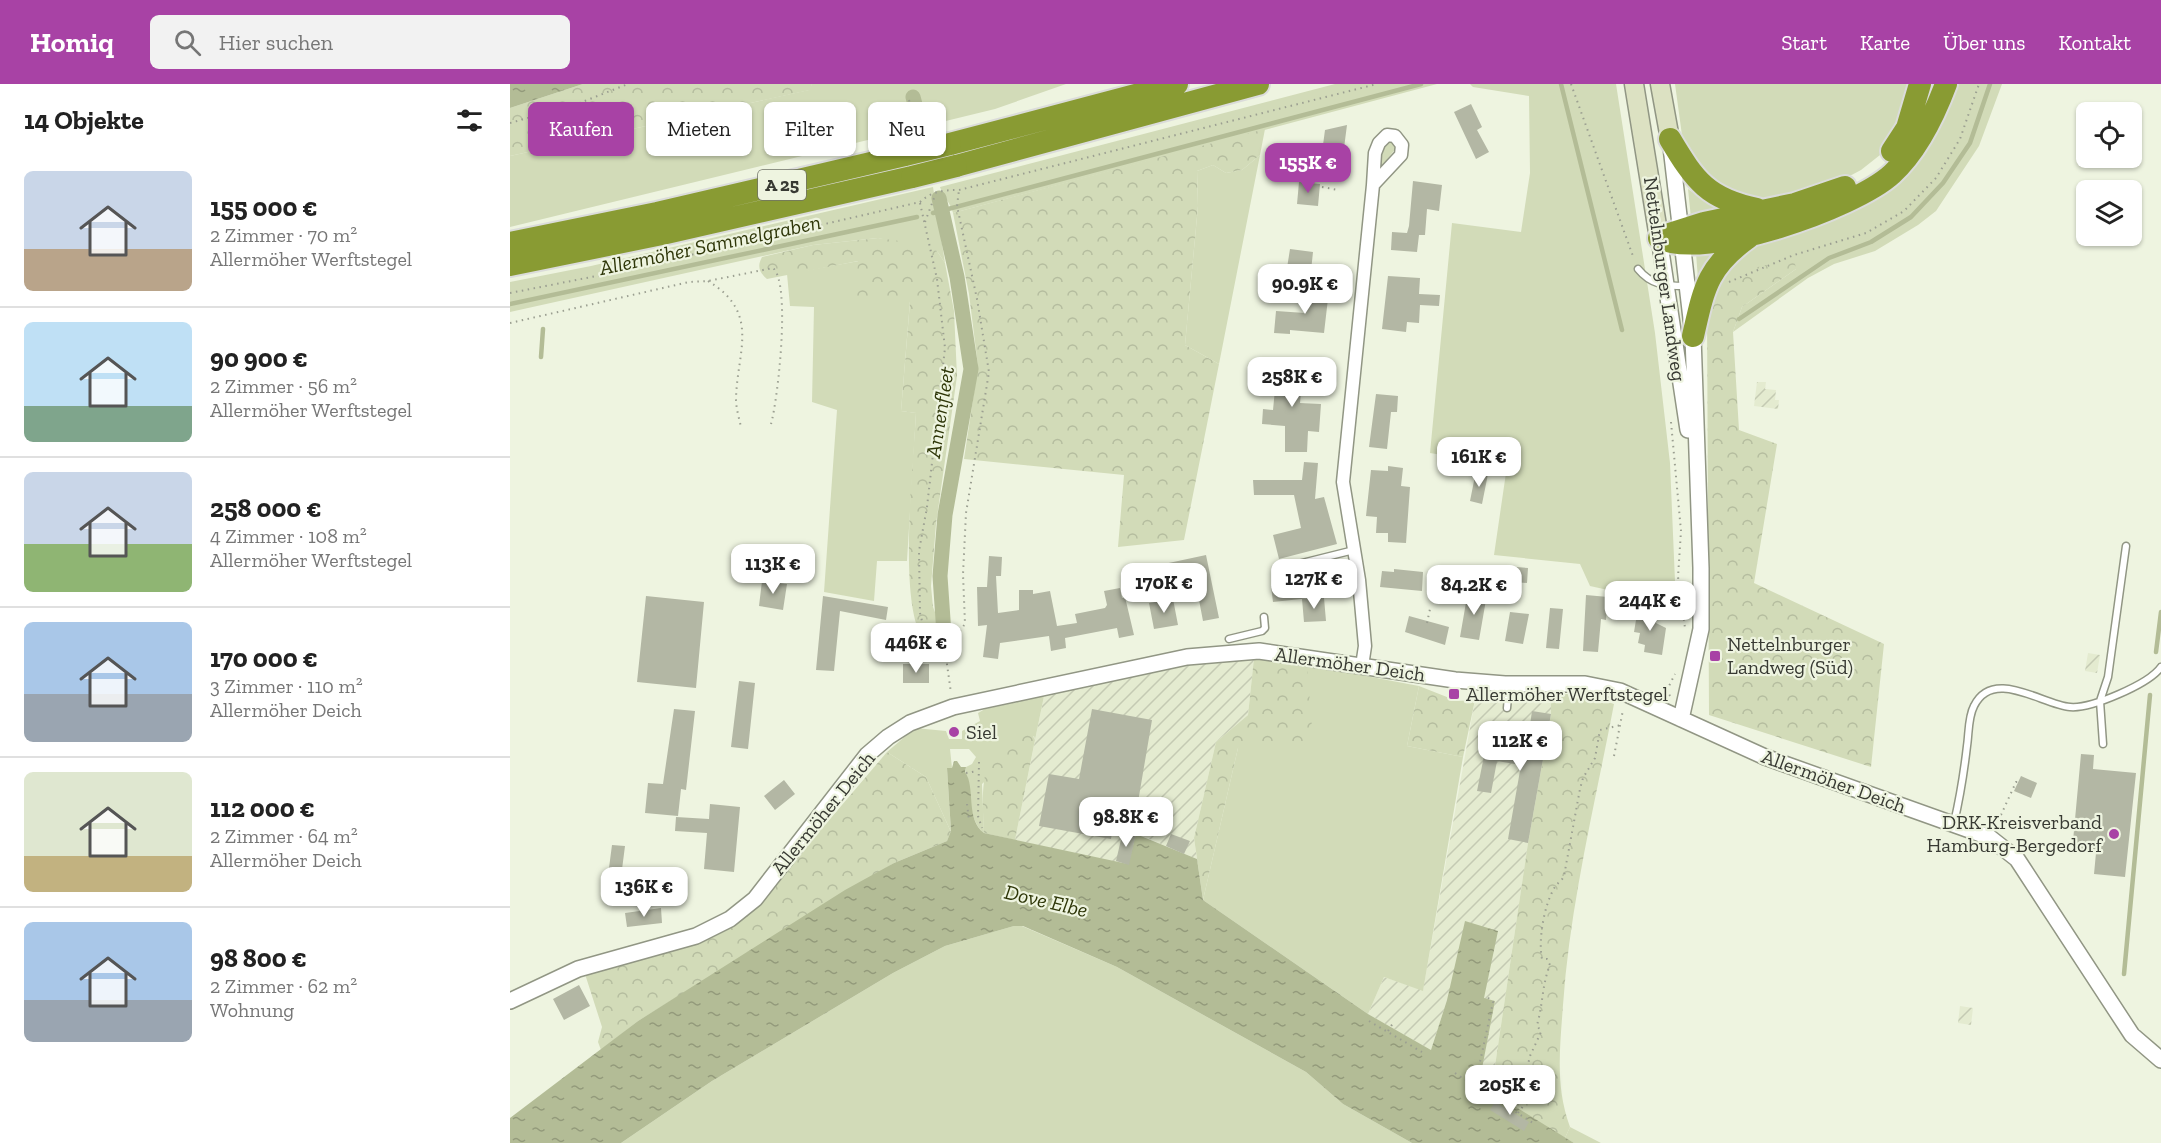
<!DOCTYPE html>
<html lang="de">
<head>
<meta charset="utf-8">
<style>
	:root { --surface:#fff; --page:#f2f2f2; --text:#222; --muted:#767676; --line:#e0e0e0; --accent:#a842a5 }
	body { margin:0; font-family:"Zilla Slab",serif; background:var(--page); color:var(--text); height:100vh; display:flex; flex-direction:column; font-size:22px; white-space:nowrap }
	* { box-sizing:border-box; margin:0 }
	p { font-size:20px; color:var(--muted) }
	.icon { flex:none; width:33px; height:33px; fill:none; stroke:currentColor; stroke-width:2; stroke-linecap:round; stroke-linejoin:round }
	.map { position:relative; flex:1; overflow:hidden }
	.panel { display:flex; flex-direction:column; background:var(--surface); width:510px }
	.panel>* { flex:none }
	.banner { position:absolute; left:18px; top:18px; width:570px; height:54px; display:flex; gap:12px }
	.buttons { position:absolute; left:1566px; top:18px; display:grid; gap:12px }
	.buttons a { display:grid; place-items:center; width:66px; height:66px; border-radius:9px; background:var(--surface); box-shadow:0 2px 4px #0004; font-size:30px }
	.price { position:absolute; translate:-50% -51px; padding:0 14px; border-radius:12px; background:#fff; color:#222; font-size:20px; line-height:39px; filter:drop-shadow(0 2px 3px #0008) }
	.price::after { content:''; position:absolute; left:50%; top:36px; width:18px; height:14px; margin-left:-9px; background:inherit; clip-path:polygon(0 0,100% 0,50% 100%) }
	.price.current { background:var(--accent); color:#fff }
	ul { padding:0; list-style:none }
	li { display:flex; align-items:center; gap:18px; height:150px; padding:0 24px }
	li+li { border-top:2px solid var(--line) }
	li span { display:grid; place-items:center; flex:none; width:168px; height:120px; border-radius:9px; color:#555 }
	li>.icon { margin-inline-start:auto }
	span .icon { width:72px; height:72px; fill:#fffc; stroke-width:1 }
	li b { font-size:26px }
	h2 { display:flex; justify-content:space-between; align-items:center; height:72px; padding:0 24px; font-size:26px }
	.tag { padding:0 21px; border-radius:9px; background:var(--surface); box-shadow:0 2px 4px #0004; font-size:21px; line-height:54px }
	.tag.current { background:var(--accent); color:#fff }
	header { display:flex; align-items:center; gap:36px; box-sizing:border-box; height:84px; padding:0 30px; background:var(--accent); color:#fff }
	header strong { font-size:28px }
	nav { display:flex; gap:33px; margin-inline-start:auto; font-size:21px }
	.search { width:420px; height:54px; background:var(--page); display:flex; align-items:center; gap:15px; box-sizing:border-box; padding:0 21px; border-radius:9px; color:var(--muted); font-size:22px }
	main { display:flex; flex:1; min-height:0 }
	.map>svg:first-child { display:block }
	.industrial { fill:url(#industrial-furrows) }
	.green { fill:#d2dbb8 }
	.forest { fill:url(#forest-crowns) }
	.water { fill:url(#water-ripples) }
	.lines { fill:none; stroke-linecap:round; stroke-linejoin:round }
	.stream { stroke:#b3bc96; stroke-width:4.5 }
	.canal { stroke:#b3bc96; stroke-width:15 }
	.building { fill:#b3b7a4 }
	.service-casing { stroke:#919684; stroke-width:9 }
	.minor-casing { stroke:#919684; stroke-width:15 }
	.tertiary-casing { stroke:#919684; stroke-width:18 }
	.secondary-casing { stroke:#919684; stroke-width:21 }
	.motorway-casing { stroke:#dbdcda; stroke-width:26 }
	.path { stroke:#9b9f91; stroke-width:2; stroke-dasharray:1.5 4.5; stroke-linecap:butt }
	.service { stroke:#fff; stroke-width:6 }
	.minor { stroke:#fff; stroke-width:12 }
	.tertiary { stroke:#fff; stroke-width:15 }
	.secondary { stroke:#dce1c2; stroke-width:18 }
	.motorway { stroke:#899b33; stroke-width:22 }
	.motorway-bridge-casing { stroke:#dbdcda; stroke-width:26; stroke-linecap:butt }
	.motorway-bridge { stroke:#899b33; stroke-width:22 }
	.poi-dot { fill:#a842a5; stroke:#eef4e0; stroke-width:2 }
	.labels { text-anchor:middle; stroke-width:4.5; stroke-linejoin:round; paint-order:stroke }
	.shield { fill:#eef4e0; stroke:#6f7267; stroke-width:1.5 }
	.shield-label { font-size:18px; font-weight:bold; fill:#383a33 }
	.street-label { font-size:20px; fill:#383a33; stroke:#eef4e0 }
	.poi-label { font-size:20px; fill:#383a33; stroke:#eef4e0; text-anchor:start }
	.water-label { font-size:21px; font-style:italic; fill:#2e3608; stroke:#eef4e0 }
</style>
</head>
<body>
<header>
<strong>Homiq</strong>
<div class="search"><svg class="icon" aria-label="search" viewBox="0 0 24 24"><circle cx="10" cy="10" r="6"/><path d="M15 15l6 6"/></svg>Hier suchen</div>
<nav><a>Start</a><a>Karte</a><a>Über uns</a><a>Kontakt</a></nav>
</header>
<main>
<section class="panel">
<h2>14 Objekte<svg class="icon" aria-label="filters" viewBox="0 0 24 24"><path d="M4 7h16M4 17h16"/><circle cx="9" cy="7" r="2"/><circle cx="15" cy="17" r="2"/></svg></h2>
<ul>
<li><span style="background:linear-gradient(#c9d6e8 65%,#b9a48a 0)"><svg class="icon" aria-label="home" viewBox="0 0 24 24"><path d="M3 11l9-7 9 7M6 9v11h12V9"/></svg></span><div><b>155 000 €</b><p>2 Zimmer · 70 m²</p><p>Allermöher Werftstegel</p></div></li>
<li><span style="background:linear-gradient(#bfe0f5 70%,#7fa58c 0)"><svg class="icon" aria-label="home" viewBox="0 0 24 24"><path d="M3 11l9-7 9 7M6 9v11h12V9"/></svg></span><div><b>90 900 €</b><p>2 Zimmer · 56 m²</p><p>Allermöher Werftstegel</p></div></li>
<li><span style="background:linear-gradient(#c9d6e8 60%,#8fb573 0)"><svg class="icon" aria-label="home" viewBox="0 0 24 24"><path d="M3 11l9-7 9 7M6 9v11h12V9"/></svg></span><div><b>258 000 €</b><p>4 Zimmer · 108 m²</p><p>Allermöher Werftstegel</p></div></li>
<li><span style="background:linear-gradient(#a9c7e8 60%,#9aa5b1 0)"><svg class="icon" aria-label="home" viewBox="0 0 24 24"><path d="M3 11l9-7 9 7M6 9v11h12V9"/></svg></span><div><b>170 000 €</b><p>3 Zimmer · 110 m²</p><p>Allermöher Deich</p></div></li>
<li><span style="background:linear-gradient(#dfe7d0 70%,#c2b280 0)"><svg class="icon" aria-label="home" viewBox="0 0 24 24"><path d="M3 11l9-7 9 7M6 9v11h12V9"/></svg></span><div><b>112 000 €</b><p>2 Zimmer · 64 m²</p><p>Allermöher Deich</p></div></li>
<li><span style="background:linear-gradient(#a9c7e8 65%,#9aa5b1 0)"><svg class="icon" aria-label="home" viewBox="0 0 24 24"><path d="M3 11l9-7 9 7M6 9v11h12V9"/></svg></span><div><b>98 800 €</b><p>2 Zimmer · 62 m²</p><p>Wohnung</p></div></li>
</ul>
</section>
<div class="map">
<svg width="1651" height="1059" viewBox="0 0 1651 1059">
	<defs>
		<pattern id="industrial-furrows" width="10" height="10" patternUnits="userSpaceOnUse" patternTransform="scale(1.5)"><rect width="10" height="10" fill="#e4ebd0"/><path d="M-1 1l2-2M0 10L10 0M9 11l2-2" fill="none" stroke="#c4cab3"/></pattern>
		<pattern id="forest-crowns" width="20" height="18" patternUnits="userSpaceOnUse" patternTransform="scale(1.5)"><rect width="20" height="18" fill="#d2dbb8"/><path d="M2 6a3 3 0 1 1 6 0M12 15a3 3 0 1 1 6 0" fill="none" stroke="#b5bd9f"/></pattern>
		<pattern id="water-ripples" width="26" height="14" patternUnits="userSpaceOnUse" patternTransform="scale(1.5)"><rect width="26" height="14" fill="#b3bc96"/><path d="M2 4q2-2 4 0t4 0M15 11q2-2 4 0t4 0" fill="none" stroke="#939a7b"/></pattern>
	</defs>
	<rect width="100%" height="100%" fill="#eef4e0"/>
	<!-- industrial -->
	<path class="industrial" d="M1247,298H1256L1255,305L1266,306L1265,316H1269L1268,325L1244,322Z
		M1578,569L1590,571L1587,589L1575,587Z
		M744,574L738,631L706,658L684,754L687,775L627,750L619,781L505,756L534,612L678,580Z
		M994,610H1041V630L1018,759L981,1009L970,1002L969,997L985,917L974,915L937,916L921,966L858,930L874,893L913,906L965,616Z
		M1450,922L1463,924L1461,941L1448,939Z"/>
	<!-- green -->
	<path class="green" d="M302,0H556L485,25L0,143V72L299,6Z
		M825,0H927L443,129C441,119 433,113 430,103Z
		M960,0H1106L1145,249L1160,379L1166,521L1080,502L1070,480L984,471L997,382L920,369L942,139L1011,148L1020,89L1019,12L963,3Z
		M1165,0H1403L1386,51L1370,71L1351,86L1315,105L1268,120L1210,107L1174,66Z
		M1444,0H1492L1469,62L1426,127L1408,141L1365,167L1324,180L1298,194L1223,248L1232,223L1286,185L1205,199L1245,159L1367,112Z
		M879,57H883L886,64L869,86L871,67Z
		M750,71L709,280L675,261L688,122L687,87L703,81L716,89L732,86Z
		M423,103L435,179L427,167L368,154L303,161L0,228V198L81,182Z
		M1178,105L1209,126L1181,134Z
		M1212,163L1188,195L1186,169Z
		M349,177L400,217L391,327L406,329L397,477H367L364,517L314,508L327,326L302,318L304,223L280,222L277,190Z
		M797,581L909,602L897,662L953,673L913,907L874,893L858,930L693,816L728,664Z
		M534,612L525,656L524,652L472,700L474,749C459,738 460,709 457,691H455L456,683L462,680L466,673L459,665H440L442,684H437L441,748L416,693L377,668L405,644L436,647L439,655H452V647L470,637L468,629L475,625Z
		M504,842H512L607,883L796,988L833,1020L902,1059H111L202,997L383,889L435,862Z
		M1060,1043L1091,1059H1064L1055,1054Z"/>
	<!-- forest -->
	<path class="forest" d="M73,0H302L300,6L0,72V24Z
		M755,45L750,71L732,86L716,89L703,81L687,87L688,122L675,261L709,280L674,456L608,463L614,391L454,375L468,282L459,210L443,129Z
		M368,154L411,160L427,167L435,179L444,227L447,292L426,440L421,502L423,523L431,544L420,548L414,555C387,525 404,372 406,329L391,327L400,218L345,212L348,177L257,195C249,188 247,182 252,173L303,161Z
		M1284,174L1286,185L1232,223L1223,248L1229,346L1267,360L1244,499L1374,560L1361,683L1199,631L1197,229L1205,199L1228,188Z
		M744,574L797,581L803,657L728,664L693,816L684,754L706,658L738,631Z
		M909,602L947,617L965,616L953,673L897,662Z
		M1041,610H1074L1104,620C1085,720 1060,820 1053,921C1050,964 1045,1002 1060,1043L1055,1054L981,1009L1018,759L1041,630Z
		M516,647L521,648L525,656L505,756L474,749C472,710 467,658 516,647Z
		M377,668L416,693L441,748L437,757L384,779L128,937L91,966L88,958L92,943L75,890L197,855L225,840L247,821Z"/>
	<!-- water -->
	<path class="water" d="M0,0H73L0,24Z
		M444,677H447L451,683H456L455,688C466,703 455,735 474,749L618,780L626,750L687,775L693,816L858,930L921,966L937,916L955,837L988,847L974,914L985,917L969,1000L1064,1059H902L833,1020L796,988L607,883L513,842H504L435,862L383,889L202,997L111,1059H0V1034L128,937L335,806L384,779L437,757L441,747L437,684H442Z"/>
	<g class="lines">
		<!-- stream -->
		<path class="stream" d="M1051,0L1112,246
			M423,129L911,0
			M0,220L407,133
			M1229,235L1319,174L1361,158L1401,133L1433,99L1460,59L1480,0
			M31,273L33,245
			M1646,568L1651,528
			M1614,890L1640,611"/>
		<!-- canal -->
		<path class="canal" d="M403,13L409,35
			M429,114L447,193L461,285L435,431L430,492L434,550"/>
	</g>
	<!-- building -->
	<path class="building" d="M961,20L972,43L967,46L979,68L966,75L944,28Z
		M837,41L834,64L813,61L815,46Z
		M903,97L932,101L929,127L917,125L915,151H909L907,168L881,166L882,148L897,149L899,142Z
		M789,98L810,100L808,122L787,120Z
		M780,165L803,168L801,187L777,184Z
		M878,192L910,194L909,210L930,211L929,222L910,221L909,239L897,238L896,248L872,245Z
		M798,204L819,206L814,249L780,246V250L764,249L766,227L795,229Z
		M768,274L789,276L787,296L792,297L790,319L811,320L809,348L798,347L797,368H775V342L752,340L753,325L763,326Z
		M866,310L888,312L887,328H881L877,365L859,363Z
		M794,378L808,379L805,415L814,413L827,460L769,475L763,451L791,444L784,411H744L743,396H792Z
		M878,382L893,384L891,402L900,403L896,459L878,458V449H866L867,433L856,432L861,386L878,387Z
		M966,387L978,390L972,420L960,417Z
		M696,471L709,534L693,537L684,490L659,497L654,480Z
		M479,472L492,473L491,492H486L488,529L509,526V506H523V510L540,507L547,542L567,539L565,530L595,524L597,521L594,507L610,504L612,514L615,513L624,551L609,554L607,544L555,554L556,564L541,567L539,552L490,559L488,575L473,573L477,541L468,542L467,503H477Z
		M942,483L956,484L954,498L941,497Z
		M1006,483L1018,484L1017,499L1004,498Z
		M884,485L913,488L912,507L870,503L872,487L884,488Z
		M796,489L800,514L763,518L761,502L785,499L783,491Z
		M252,497L277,500L273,526L249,522Z
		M958,507L977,510L969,556L950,553Z
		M1076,511L1098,513L1096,536L1091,535L1088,568L1073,567Z
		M136,512L194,518L186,604L127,598Z
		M313,512L378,523L376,536L330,527L324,587L306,586Z
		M814,514L816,537L794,538L792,515Z
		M663,515L668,541L644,545L639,519Z
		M1040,524L1053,525L1049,565L1036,564Z
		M1128,524L1141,526L1140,532L1147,534L1146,539L1156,544L1152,571L1134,568L1135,561L1128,559L1130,549L1124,548Z
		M1000,528L1019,530L1013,560L995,557Z
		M899,532L939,543L935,561L895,548Z
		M393,580H419V599H393Z
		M229,597L245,599L238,665L221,663Z
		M164,625L185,627L176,706L171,705L168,732L135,729L138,699L153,700Z
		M582,625L642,636L628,718L607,716L601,755L529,742L539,690L569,695Z
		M1022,627L1041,630L1018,759L998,755L1011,681L987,677L981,709L967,707L976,662L997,665L999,651L1018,655Z
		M1571,670L1584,671L1583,685L1626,689L1615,793L1584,790L1586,769L1562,768Z
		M1511,692L1527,699L1521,714L1504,707Z
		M274,696L285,710L265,726L254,712Z
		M200,720L230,723L224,788L194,785L197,749L165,747L166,733L199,735Z
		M613,747L626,750L619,781L606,777Z
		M661,750L680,757L674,770L656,762Z
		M102,761L115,762L110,801L97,799Z
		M151,824L152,839L117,843L115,829Z
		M69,901L80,922L54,936L43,915Z
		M985,1018L1019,1038L1014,1047L980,1026Z"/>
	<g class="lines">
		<defs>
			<path id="service" d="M1128,185C1141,201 1155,202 1175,202
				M768,485L844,466
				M719,555L752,547L755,544L754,533
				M997,624L999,601
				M1593,660L1590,617L1598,593L1616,462
				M1444,739C1450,713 1454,688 1457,662C1459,649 1458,633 1464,622C1483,583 1533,621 1560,623C1581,625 1639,600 1651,583"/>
			<path id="minor" d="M852,582L855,562L849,496L833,398L863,101L891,71L892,61L885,52L877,51L869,59L865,69L863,101"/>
			<path id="tertiary" d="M1161,63L1183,252L1191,484V545L1171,635
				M1149,154L1178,346
				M0,917L68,885L186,852L220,835L245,815L357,671L378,653L400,639L443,623L677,573L749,567L945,596L995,600H1075L1110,607L1255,673L1479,753L1507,775L1622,951L1651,976"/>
			<path id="secondary" d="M1124,0L1149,154
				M1150,0L1160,55"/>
			<path id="motorway" d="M1160,55C1185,97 1198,115 1247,125
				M440,60L667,0
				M1382,67L1397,44L1410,0
				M446,82L748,0
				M1150,153L1194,139L1285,120L1335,103
				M1149,154C1194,177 1345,124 1382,90C1407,67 1424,32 1436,0
				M0,159L147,129L395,71
				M0,181L152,150L402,93
				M1183,252C1194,204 1197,183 1239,153"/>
		</defs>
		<!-- service casing -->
		<use href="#service" class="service-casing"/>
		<!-- minor casing -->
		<use href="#minor" class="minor-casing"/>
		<!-- tertiary casing -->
		<use href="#tertiary" class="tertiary-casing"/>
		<!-- secondary casing -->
		<use href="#secondary" class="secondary-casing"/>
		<!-- motorway casing -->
		<use href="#motorway" class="motorway-casing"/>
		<!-- path -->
		<path class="path" d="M1061,0L1124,175
			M399,16L405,37
			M386,28L401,24
			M0,39L67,20L118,0
			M812,103L828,106
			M410,119L427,195L435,264L417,423L409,467L410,529L414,545L435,566L441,609
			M415,138L424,114
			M198,197C251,229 227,267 226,315C226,324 229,334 231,343
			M1219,198L1284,171L1356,149L1394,127L1426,94L1450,55L1469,0
			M0,209L107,188L410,118C422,107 434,106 449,106L867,0
			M0,239L179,198L198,197L263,184C281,199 268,315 261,340
			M1161,338L1171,447L1168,493L1175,544
			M917,539L920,525
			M435,566L455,540L453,490L456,429L479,288L467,215L447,122L449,106
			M1160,612L1157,606L1165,590
			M1104,672L1113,626
			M469,678L468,732L472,744
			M456,689L467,687
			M457,720L459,736
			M1486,742L1506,698H1508
			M859,937L912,968
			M878,947L883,939
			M945,989L1023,1039
			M965,1001L983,918L976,912
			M1008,1029L1014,1021L1013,1001L1020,972L1031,948L1027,941C1033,921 1032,900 1040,881L1037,875H1032C1028,857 1034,820 1045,803C1048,798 1052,797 1054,792L1070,705L1073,694L1085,674L1090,646L1111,641"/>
		<!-- service -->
		<use href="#service" class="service"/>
		<!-- minor -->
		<use href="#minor" class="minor"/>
		<!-- tertiary -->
		<use href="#tertiary" class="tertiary"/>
		<!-- secondary -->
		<use href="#secondary" class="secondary"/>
		<!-- motorway -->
		<use href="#motorway" class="motorway"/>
		<defs>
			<path id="motorway-bridge" d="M395,71L440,60
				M402,93L446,82"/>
		</defs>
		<!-- motorway-bridge casing -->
		<use href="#motorway-bridge" class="motorway-bridge-casing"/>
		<!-- motorway-bridge -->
		<use href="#motorway-bridge" class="motorway-bridge"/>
	</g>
	<!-- markers -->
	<g class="poi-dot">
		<rect x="1199" y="566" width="12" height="12" rx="3"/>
		<rect x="938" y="604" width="12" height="12" rx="3"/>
		<circle cx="444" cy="648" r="6"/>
		<circle cx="1604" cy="750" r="6"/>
	</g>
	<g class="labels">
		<!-- shield labels -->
		<rect class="shield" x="248" y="86" width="48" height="30" rx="4.5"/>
		<g class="shield-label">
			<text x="272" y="107">A 25</text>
		</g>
		<!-- street labels -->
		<g class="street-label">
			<text transform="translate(1155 195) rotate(82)" y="7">Nettelnburger Landweg</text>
			<text transform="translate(840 580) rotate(8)" y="7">Allermöher Deich</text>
			<text transform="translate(1324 697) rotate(20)" y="7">Allermöher Deich</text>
			<text transform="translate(313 729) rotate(-51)" y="7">Allermöher Deich</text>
		</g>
		<!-- poi labels -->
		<g class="poi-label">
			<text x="1217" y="567">Nettelnburger<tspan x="1217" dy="23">Landweg (Süd)</tspan></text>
			<text x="956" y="617">Allermöher Werftstegel</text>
			<text x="456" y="655">Siel</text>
			<text x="1592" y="745" text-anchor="end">DRK-Kreisverband<tspan x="1592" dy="23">Hamburg-Bergedorf</tspan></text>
		</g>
		<!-- water labels -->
		<g class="water-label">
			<text transform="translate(200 161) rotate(-12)" y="7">Allermöher Sammelgraben</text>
			<text transform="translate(430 328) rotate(-81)" y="7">Annenfleet</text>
			<text transform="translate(536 817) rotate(13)" y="7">Dove Elbe</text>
		</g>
	</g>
</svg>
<div class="buttons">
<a><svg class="icon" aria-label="locate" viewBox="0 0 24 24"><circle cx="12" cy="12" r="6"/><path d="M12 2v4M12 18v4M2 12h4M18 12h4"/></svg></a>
<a><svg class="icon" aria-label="layers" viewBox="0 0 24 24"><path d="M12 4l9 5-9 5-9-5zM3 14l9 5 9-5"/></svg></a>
</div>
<b class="price current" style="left:798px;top:110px">155K €</b>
<b class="price" style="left:795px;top:231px">90.9K €</b>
<b class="price" style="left:782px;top:324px">258K €</b>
<b class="price" style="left:969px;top:404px">161K €</b>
<b class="price" style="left:263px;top:511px">113K €</b>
<b class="price" style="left:804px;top:526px">127K €</b>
<b class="price" style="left:654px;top:530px">170K €</b>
<b class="price" style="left:964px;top:532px">84.2K €</b>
<b class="price" style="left:1140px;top:548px">244K €</b>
<b class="price" style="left:406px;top:590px">446K €</b>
<b class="price" style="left:1010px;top:688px">112K €</b>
<b class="price" style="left:616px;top:764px">98.8K €</b>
<b class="price" style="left:134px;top:834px">136K €</b>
<b class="price" style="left:1000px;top:1032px">205K €</b>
<div class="banner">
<a class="tag current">Kaufen</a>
<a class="tag">Mieten</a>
<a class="tag">Filter</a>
<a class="tag">Neu</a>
</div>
</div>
</main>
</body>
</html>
